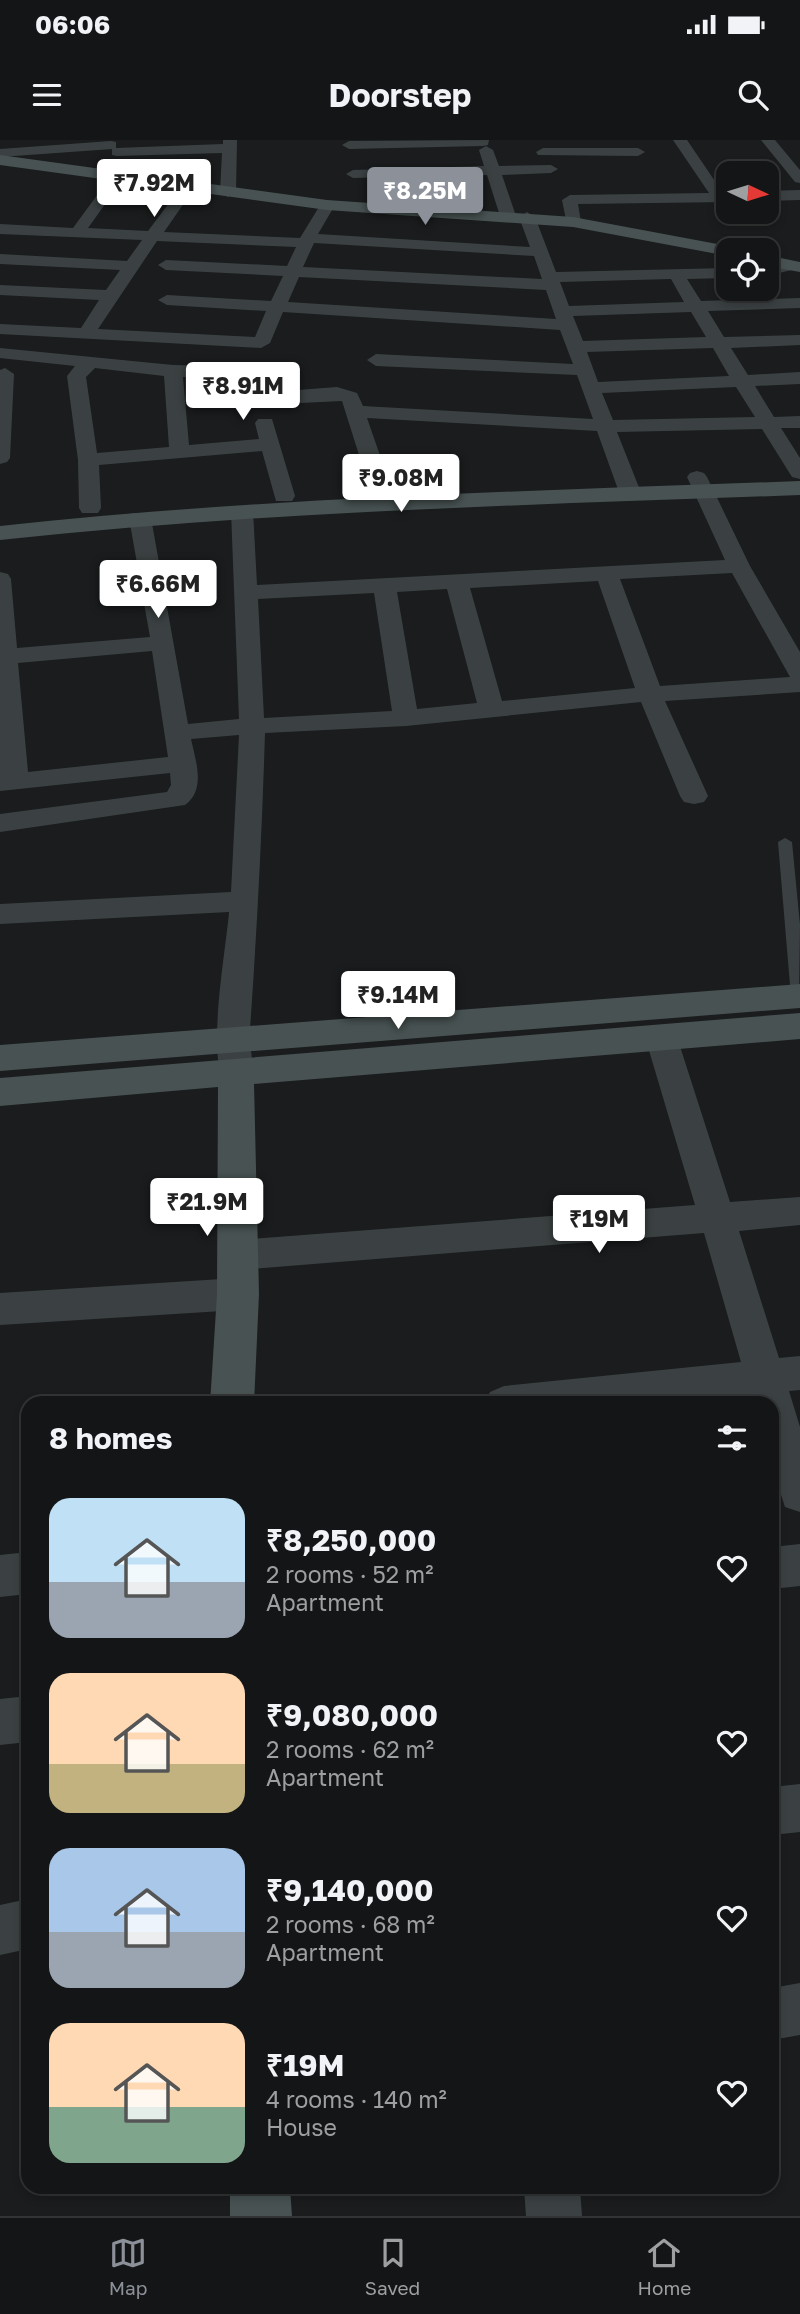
<!DOCTYPE html>
<html lang="en">
<head>
<meta charset="utf-8">
<style>
	:root { --surface:#141516; --page:#1d1e1f; --text:#f1f3f6; --muted:#9d9fa1; --line:#333435; --accent:#8c9099 }
	body { margin:0; font-family:"Golos Text",sans-serif; background:var(--page); color:var(--text); height:100vh; display:flex; flex-direction:column; font-size:26px; white-space:nowrap }
	* { box-sizing:border-box; margin:0 }
	p { font-size:23px; color:var(--muted) }
	.icon { flex:none; width:38px; height:38px; fill:none; stroke:currentColor; stroke-width:2; stroke-linecap:round; stroke-linejoin:round }
	.map { position:relative; flex:1; overflow:hidden }
	.side { position:absolute; left:21px; top:1256px; width:758px; height:798px; display:flex; flex-direction:column; background:var(--surface); border-radius:21px; box-shadow:0 4px 10px #0003,0 0 0 2px var(--line) }
	.side>* { flex:none }
	.needle { width:46px; rotate:94deg }
	.controls { position:absolute; left:716px; top:21px; display:grid; gap:14px }
	.controls a { display:grid; place-items:center; width:63px; height:63px; border-radius:14px; background:var(--surface); box-shadow:0 4px 10px #0003,0 0 0 2px var(--line); font-size:35px }
	.price { position:absolute; translate:-50% -60px; padding:0 16px; border-radius:7px; background:#fff; color:#222; font-size:23px; line-height:46px; filter:drop-shadow(0 2px 4px #0008) }
	.price::after { content:''; position:absolute; left:50%; top:42px; width:21px; height:16px; margin-left:-10px; background:inherit; clip-path:polygon(0 0,100% 0,50% 100%) }
	.price.selected { background:var(--accent); color:#fff }
	ul { padding:0; list-style:none }
	li { display:flex; align-items:center; gap:21px; height:175px; padding:0 28px }
	li span { display:grid; place-items:center; flex:none; width:196px; height:140px; border-radius:21px; color:#555 }
	li>.icon { margin-inline-start:auto }
	span .icon { width:84px; height:84px; fill:#fffc; stroke-width:1 }
	li b { font-size:30px }
	h2 { display:flex; justify-content:space-between; align-items:center; height:84px; padding:0 28px; font-size:30px }
	.status { display:flex; justify-content:space-between; align-items:center; height:49px; padding:0 35px; background:var(--surface); direction:ltr }
	.status svg { height:19px; fill:currentColor }
	header { display:flex; justify-content:space-between; align-items:center; height:91px; padding:0 28px; background:var(--surface); font-size:32px; font-weight:700 }
	.tabs { display:flex; justify-content:space-around; align-items:center; height:98px; border-top:2px solid var(--line); background:var(--surface); font-size:19px; color:var(--muted) }
	.tabs a { display:grid; justify-items:center; gap:4px }
	.tabs .selected { color:var(--accent) }
	.map>svg:first-child { display:block }
	.lines { fill:none; stroke-linecap:round; stroke-linejoin:round }
	.lane { fill:#3b4142; fill-rule:evenodd }
	.street { fill:#3b4142; fill-rule:evenodd }
	.secondary { fill:#485252; fill-rule:evenodd }
</style>
</head>
<body>
<div class="status"><b>06:06</b><svg viewBox="0 0 49 12"><path d="M0 12V9h3v3zM5 12V6h3v6zM10 12V3h3v9zM15 12V0h3v12zM26 1h20v11H26zM47 4h2v5h-2z"/></svg></div>
<header><svg class="icon" aria-label="menu" viewBox="0 0 24 24"><path d="M4 6h16M4 12h16M4 18h16"/></svg>Doorstep<svg class="icon" aria-label="search" viewBox="0 0 24 24"><circle cx="10" cy="10" r="6"/><path d="M15 15l6 6"/></svg></header>
<div class="map">
<svg width="800" height="2076" viewBox="0 0 800 2076">
	<rect width="100%" height="100%" fill="#1a1c1d"/>
	<g class="lines">
		<!-- lane -->
		<path class="lane" d="M785,698L792,702L800,785L799,863L791,857L778,702Z"/>
		<!-- street -->
		<path class="street" d="M223,0H237L236,52L228,57L220,52L222,13L117,16L112,15V9L0,17V9L111,1L116,2V8L223,4Z
			M489,0L488,5L483,6L349,9L342,5L349,1Z
			M673,0H687L723,53L728,52V62L578,64L581,82L573,87L567,85L562,60L570,55L709,53Z
			M761,0H775L800,30V43L795,42Z
			M486,6L493,10L499,26L551,25L558,29L551,33L502,35L516,76L513,79H503L500,76L487,35L353,38L346,34L353,30L484,26L479,10Z
			M543,8H638L645,12L638,16L538,15L536,12Z
			M119,31L126,35L88,88L148,91L184,43L189,42L196,46L164,92L300,98L322,62L327,60L335,65L318,94L530,107L519,77L527,72L535,77L556,132L728,128V138L687,139L701,161L800,158V168L708,171L724,197L800,195V205L731,208L748,235L800,232V244L755,246L774,277L800,276V288H781L800,318V339L792,337L762,289L617,292L642,355L638,359H624L620,355L597,291L367,278L393,353L389,357H375L371,353L342,261L259,265L249,259L259,253L337,247L357,253L363,266L593,279L577,235L376,226L367,220L376,214L573,224L560,190L283,172L270,203L261,208L0,194V184L81,188L99,160L0,155V145L106,150L120,130L0,124V114L127,121L142,100L0,94V84L73,88L114,32ZM157,101L296,107L287,126L166,120L158,125L166,130L283,136L271,161L167,155L158,160L167,165L266,171L255,197L98,189ZM314,103L534,116L542,139L303,127ZM299,137L546,150L556,179L288,162ZM671,139L684,162L569,166L560,142ZM691,172L706,197L583,201L573,176ZM713,208L729,236L598,242L587,212ZM736,247L755,277L613,280L602,253Z
			M800,50V60L766,61V51Z
			M790,120L798,125L796,129L766,136V126Z
			M0,208L173,225L264,227L266,231L257,237H183L189,305L259,299L255,283L258,279H272L295,356L292,361H276L262,311L99,325L101,368L98,373H82L79,368L78,320L67,236L75,226L0,218ZM95,228L164,236L169,307L97,313L86,237Z
			M5,228L14,234L10,318L7,322L0,324V230Z
			M697,331L704,333L707,337L750,426L800,512V552L665,561L708,656L704,662L694,664L684,662L680,656L641,562L406,586L265,593C262,692 257,790 250,889C249,906 256,926 248,942L236,945L224,942C207,911 226,810 229,772L0,784V764L231,752L239,595L191,599C196,622 206,650 185,665L0,692V674L167,652L171,645L170,633L0,651V432L8,434L11,439L17,508L150,497L129,378L132,373H148L151,378L188,584L239,579L231,371L234,366H250L253,371L257,445L725,420L687,337L690,333ZM732,433L790,537L660,546L620,439ZM598,441L635,548L502,561L470,448ZM447,449L477,563L417,569L397,452ZM374,453L392,571L264,578L258,459ZM152,511L168,617L28,632L18,523Z
			M661,885L672,889L677,897L730,1062L800,1057V1085L739,1091L779,1218L800,1216V1250L789,1251L800,1287V1372L785,1367L772,1327V1264H753L751,1255L674,1264H484L490,1252L504,1246L741,1222L704,1093L237,1130L224,1126L219,1115L224,1104L237,1100L695,1065L645,897L650,889Z
			M238,1138L251,1143L257,1154L251,1165L238,1170L0,1185V1153Z
			M800,1404V1446L772,1449V1407Z
			M28,1412V1454L0,1457V1415Z
			M28,1556V1602L0,1605V1559Z
			M800,1644V1692L772,1695V1647Z
			M28,1759V1809L0,1815V1765Z
			M800,1843V1895L772,1900V1848Z
			M524,2048H580L582,2076H526Z"/>
		<!-- secondary -->
		<path class="secondary" d="M0,15L327,60L573,77L728,106L736,110H728V116L573,87L327,70L0,25Z
			M766,115L800,122V132L766,126Z
			M800,341V355C532,365 267,371 0,400V386C266,357 533,351 800,341Z
			M800,844V868L0,931V905Z
			M800,873V899L254,944L259,1154L254,1264H210L217,1154L218,947L0,966V938Z
			M230,2048H290L292,2076H230Z"/>
	</g>
</svg>
<div class="controls">
<a><svg class="needle" viewBox="-14 -14 28 28"><path d="M0-13l5 13h-10z" fill="#e53935"/><path d="M0 13l5-13h-10z" fill="#9d9fa1"/></svg></a>
<a><svg class="icon" aria-label="locate" viewBox="0 0 24 24"><circle cx="12" cy="12" r="6"/><path d="M12 2v4M12 18v4M2 12h4M18 12h4"/></svg></a>
</div>
<b class="price" style="left:154px;top:79px">₹7.92M</b>
<b class="price selected" style="left:425px;top:87px">₹8.25M</b>
<b class="price" style="left:243px;top:282px">₹8.91M</b>
<b class="price" style="left:401px;top:374px">₹9.08M</b>
<b class="price" style="left:158px;top:480px">₹6.66M</b>
<b class="price" style="left:398px;top:891px">₹9.14M</b>
<b class="price" style="left:207px;top:1098px">₹21.9M</b>
<b class="price" style="left:599px;top:1115px">₹19M</b>
<section class="side">
<h2>8 homes<svg class="icon" aria-label="filters" viewBox="0 0 24 24"><path d="M4 7h16M4 17h16"/><circle cx="9" cy="7" r="2"/><circle cx="15" cy="17" r="2"/></svg></h2>
<ul>
<li><span style="background:linear-gradient(#bfe0f5 60%,#9aa5b1 0)"><svg class="icon" aria-label="home" viewBox="0 0 24 24"><path d="M3 11l9-7 9 7M6 9v11h12V9"/></svg></span><div><b>₹8,250,000</b><p>2 rooms · 52 m²</p><p>Apartment</p></div><svg class="icon" aria-label="heart" viewBox="0 0 24 24"><path d="M12 20l-8-8c-3-5 5-10 8-4 3-6 11-1 8 4z"/></svg></li>
<li><span style="background:linear-gradient(#ffd9b3 65%,#c2b280 0)"><svg class="icon" aria-label="home" viewBox="0 0 24 24"><path d="M3 11l9-7 9 7M6 9v11h12V9"/></svg></span><div><b>₹9,080,000</b><p>2 rooms · 62 m²</p><p>Apartment</p></div><svg class="icon" aria-label="heart" viewBox="0 0 24 24"><path d="M12 20l-8-8c-3-5 5-10 8-4 3-6 11-1 8 4z"/></svg></li>
<li><span style="background:linear-gradient(#a9c7e8 60%,#9aa5b1 0)"><svg class="icon" aria-label="home" viewBox="0 0 24 24"><path d="M3 11l9-7 9 7M6 9v11h12V9"/></svg></span><div><b>₹9,140,000</b><p>2 rooms · 68 m²</p><p>Apartment</p></div><svg class="icon" aria-label="heart" viewBox="0 0 24 24"><path d="M12 20l-8-8c-3-5 5-10 8-4 3-6 11-1 8 4z"/></svg></li>
<li><span style="background:linear-gradient(#ffd9b3 60%,#7fa58c 0)"><svg class="icon" aria-label="home" viewBox="0 0 24 24"><path d="M3 11l9-7 9 7M6 9v11h12V9"/></svg></span><div><b>₹19M</b><p>4 rooms · 140 m²</p><p>House</p></div><svg class="icon" aria-label="heart" viewBox="0 0 24 24"><path d="M12 20l-8-8c-3-5 5-10 8-4 3-6 11-1 8 4z"/></svg></li>
</ul>
</section>
</div>
<nav class="tabs">
<a class="selected"><svg class="icon" aria-label="map" viewBox="0 0 24 24"><path d="M3 6l6-2 6 2 6-2v14l-6 2-6-2-6 2zM9 4v14M15 6v14"/></svg>Map</a>
<a><svg class="icon" aria-label="saved" viewBox="0 0 24 24"><path d="M7 4h10v16l-5-4-5 4z"/></svg>Saved</a>
<a><svg class="icon" aria-label="home" viewBox="0 0 24 24"><path d="M3 11l9-7 9 7M6 9v11h12V9"/></svg>Home</a>
</nav>
</body>
</html>
